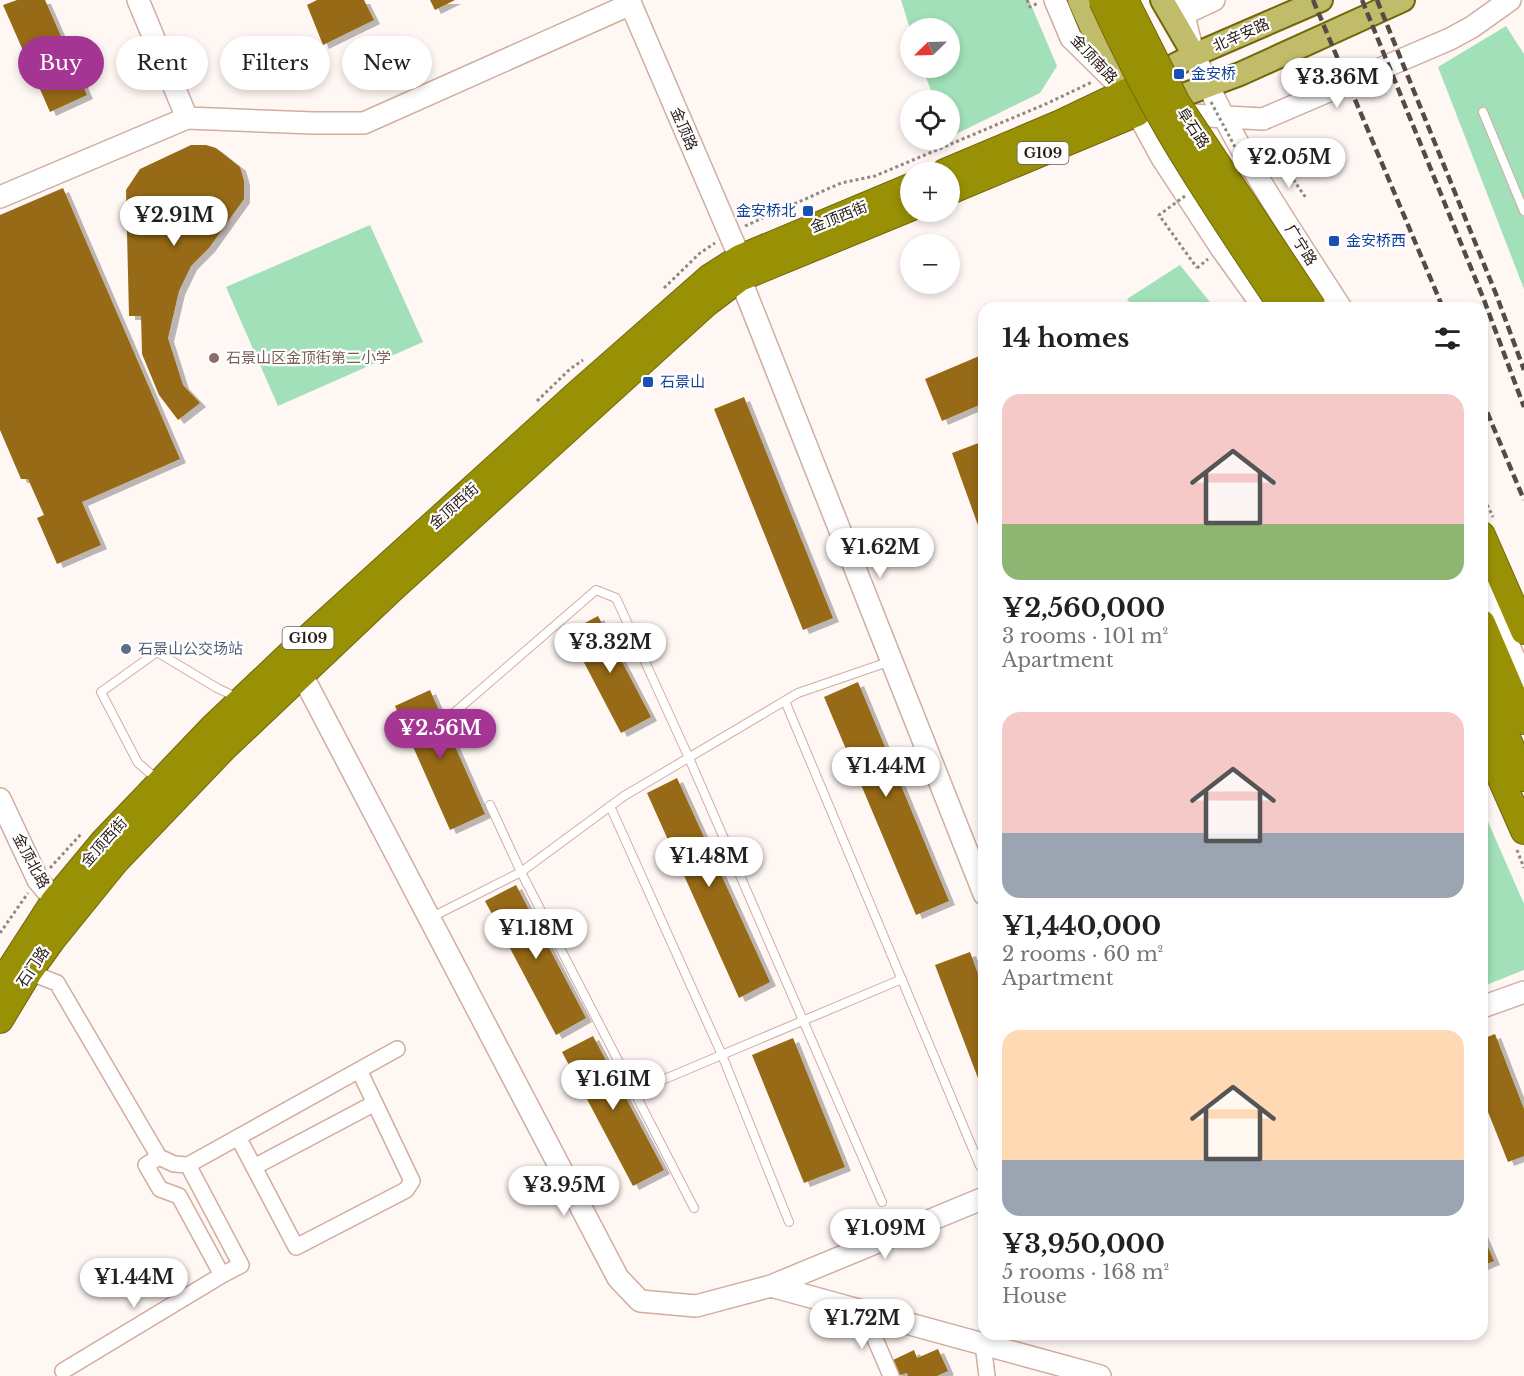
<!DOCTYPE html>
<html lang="en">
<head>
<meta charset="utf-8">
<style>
	:root { --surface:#fff; --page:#f6f6f6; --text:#222; --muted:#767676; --accent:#a53593 }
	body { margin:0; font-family:"Libre Baskerville","Noto Sans SC",serif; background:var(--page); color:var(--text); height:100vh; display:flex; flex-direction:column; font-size:22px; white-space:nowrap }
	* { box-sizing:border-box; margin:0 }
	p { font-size:20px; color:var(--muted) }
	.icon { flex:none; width:33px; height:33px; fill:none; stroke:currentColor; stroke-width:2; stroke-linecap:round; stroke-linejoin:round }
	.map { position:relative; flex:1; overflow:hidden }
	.panel { position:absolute; left:978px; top:302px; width:510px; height:1038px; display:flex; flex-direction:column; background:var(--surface); border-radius:18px; box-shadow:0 3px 9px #0003 }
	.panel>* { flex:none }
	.banner { position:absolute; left:18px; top:36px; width:570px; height:54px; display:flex; gap:12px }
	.needle { width:39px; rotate:247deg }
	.buttons { position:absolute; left:900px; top:18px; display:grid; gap:12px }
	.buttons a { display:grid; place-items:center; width:60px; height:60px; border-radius:50%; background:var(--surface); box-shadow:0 3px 9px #0003; font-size:30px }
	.price { position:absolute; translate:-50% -51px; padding:0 14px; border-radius:21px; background:#fff; color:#222; font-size:20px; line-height:39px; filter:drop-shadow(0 2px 3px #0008) }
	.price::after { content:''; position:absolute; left:50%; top:36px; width:18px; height:14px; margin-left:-9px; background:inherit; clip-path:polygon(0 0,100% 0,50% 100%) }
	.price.selected { background:var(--accent); color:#fff }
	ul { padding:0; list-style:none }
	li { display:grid; align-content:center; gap:12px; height:318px; padding:0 24px }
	li span { display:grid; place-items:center; height:186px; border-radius:18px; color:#555 }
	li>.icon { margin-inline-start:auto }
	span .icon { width:108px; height:108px; fill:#fffc; stroke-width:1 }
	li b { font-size:26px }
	h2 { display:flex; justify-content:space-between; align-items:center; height:72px; padding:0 24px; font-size:26px }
	.tag { padding:0 21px; border-radius:27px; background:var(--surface); box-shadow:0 3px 9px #0003; font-size:21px; line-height:54px }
	.tag.selected { background:var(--accent); color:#fff }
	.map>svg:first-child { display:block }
	.green { fill:#a1e0b8 }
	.building { fill:#966b16; filter:url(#shadow) }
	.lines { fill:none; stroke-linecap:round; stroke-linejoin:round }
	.lane-casing { stroke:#d1ad9e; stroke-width:10 }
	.street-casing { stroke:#d1ad9e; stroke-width:18 }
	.secondary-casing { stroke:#d1ad9e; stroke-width:24 }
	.primary-casing { stroke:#71670b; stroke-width:26 }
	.highway-casing { stroke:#71670b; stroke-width:28 }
	.path { stroke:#928782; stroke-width:3; stroke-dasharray:3 3; stroke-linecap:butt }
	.lane { stroke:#fff; stroke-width:8 }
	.street { stroke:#fff; stroke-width:15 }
	.secondary { stroke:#fff; stroke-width:21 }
	.primary { stroke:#c1bc69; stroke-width:22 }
	.highway { stroke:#989005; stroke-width:26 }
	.rail { stroke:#564a44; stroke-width:4.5; stroke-dasharray:9 4.5; stroke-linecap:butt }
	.highway-bridge-casing { stroke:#71670b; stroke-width:28; stroke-linecap:butt }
	.path-bridge { stroke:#928782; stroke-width:3; stroke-dasharray:3 3; stroke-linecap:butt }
	.highway-bridge { stroke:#989005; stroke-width:26 }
	.transit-dot { fill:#1a4fb4; stroke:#fff; stroke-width:2 }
	.education-dot { fill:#8d6e63; stroke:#fff; stroke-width:2 }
	.service-dot { fill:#5c6f8a; stroke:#fff; stroke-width:2 }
	.labels { text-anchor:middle; stroke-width:4.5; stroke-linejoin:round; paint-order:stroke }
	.shield { fill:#fff; stroke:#685f5b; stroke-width:1.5 }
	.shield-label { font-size:14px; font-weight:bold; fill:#281b15 }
	.street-label { font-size:15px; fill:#281b15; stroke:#fff }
	.transit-label { font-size:15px; fill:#164399; stroke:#fff; text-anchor:start }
	.education-label { font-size:15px; fill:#785e54; stroke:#fff; text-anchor:start }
	.service-label { font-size:15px; fill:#4e5e75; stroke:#fff; text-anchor:start }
</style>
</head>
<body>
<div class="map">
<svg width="1524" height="1376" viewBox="0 0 1524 1376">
	<defs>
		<filter id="shadow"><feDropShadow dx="6" dy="4" stdDeviation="0" flood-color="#0004"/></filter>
	</defs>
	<rect width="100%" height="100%" fill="#fff7f4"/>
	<!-- green -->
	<path class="green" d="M901,0H1029L1057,66L1040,93L950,137V100H934L923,68H950V28L910,29Z
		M1506,26L1524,54V289L1438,67Z
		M370,225L423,342L278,406L226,287Z
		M1180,265L1214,307H1133L1127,299Z
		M1482,808L1524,904V970L1486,985L1482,975Z"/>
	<!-- building -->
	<path class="building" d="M17,0H45L87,95L50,112L3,5Z
		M317,0H364L374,20L323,45L307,5Z
		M430,0H455L435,10Z
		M191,145H206L216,148L240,167L244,181V199L209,248L191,266L179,291L168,338L183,385L200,403L178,420L159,395L142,354L141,316H129L126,190L140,169Z
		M63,188L180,459L82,502L101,545L57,564L37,518L44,515L28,479H21L0,430V215Z
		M984,354V403L942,421L925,379Z
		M744,397L833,618L803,630L714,409Z
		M984,441V542L952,453Z
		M598,616L651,717L621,733L568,632Z
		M858,682L949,901L916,915L824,697Z
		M430,690L485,814L450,830L395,706Z
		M677,778L770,982L739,998L647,793Z
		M516,885L586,1018L556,1035L485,901Z
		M970,952L984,990V1094L935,965Z
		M1495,1034L1524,1109V1156L1508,1162L1482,1097V1039Z
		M593,1036L664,1170L633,1186L562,1052Z
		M793,1038L845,1167L804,1183L752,1055Z
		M1482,1233L1494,1261L1482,1266Z
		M938,1349L948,1371L937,1376H908L907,1373L897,1376L891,1361L914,1350L917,1358Z"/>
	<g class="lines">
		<defs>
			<path id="lane" d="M1483,112L1524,211
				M785,701L980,1166
				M448,718L596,590L616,598L689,758L882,1202
				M157,779L138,763L101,692L157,652L217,688L238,698
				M490,805L521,872L694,1208
				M610,806L722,1055L789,1222
				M432,917L521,872L624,796L798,693L891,661
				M634,1092L902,979"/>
			<path id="street" d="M29,972L57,983L159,1157L174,1164L188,1165L397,1049
				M238,1137L296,1247L406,1190L412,1181L359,1070
				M159,1157L146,1165L160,1189L179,1196L222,1275L241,1265L188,1165
				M254,1167L375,1103
				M863,1311L891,1376
				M983,1344L987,1376
				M63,1371L222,1275"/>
			<path id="secondary" d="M138,0L187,118
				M629,0L740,258
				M1055,0L1071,38L1126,92L1162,158L1221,248L1264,308
				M1180,0C1186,19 1188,40 1196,58C1233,146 1289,227 1341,308
				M1177,23L1184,14L1214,0
				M1173,114L1263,119L1450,39L1472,27L1510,0
				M0,197L187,118L313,123H364L631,4
				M740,278L984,894
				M1482,583L1524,681
				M301,673L618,1278L640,1301L696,1306L771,1286L1100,1376
				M0,799L38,880L65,912
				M1482,1007L1524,992
				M771,1286L984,1198"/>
			<path id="primary" d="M1079,0L1099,45L1126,92
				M1162,0L1194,55
				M1145,81L1194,55L1321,0
				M1159,104L1240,74L1403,0"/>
			<path id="highway" d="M945,172L1061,123L1126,92
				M950,191L1137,113
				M1482,535L1524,631
				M1482,623L1524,721
				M1482,678L1524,778
				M1482,736L1524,831
				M0,985L54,901L103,842L212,728L288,656L579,392L710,277L740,258L910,187
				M0,1020L29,972L52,940L116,861L224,748L392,589L707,303L740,278L910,208"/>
		</defs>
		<!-- lane casing -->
		<use href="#lane" class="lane-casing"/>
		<!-- street casing -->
		<use href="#street" class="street-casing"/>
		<!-- secondary casing -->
		<use href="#secondary" class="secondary-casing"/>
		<!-- primary casing -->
		<use href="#primary" class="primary-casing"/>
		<!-- highway casing -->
		<use href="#highway" class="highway-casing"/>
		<!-- path -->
		<path class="path" d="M1027,0L1030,7L1038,3
			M745,226L841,183L875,176L1048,103L1092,82
			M1197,268L1208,259
			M664,288L700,253L715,243
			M537,401L570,369L583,360
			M1482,494L1493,517
			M1517,850L1524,868
			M50,868L82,833
			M0,933L28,893"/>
		<!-- lane -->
		<use href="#lane" class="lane"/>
		<!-- street -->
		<use href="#street" class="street"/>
		<!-- secondary -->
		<use href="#secondary" class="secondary"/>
		<!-- primary -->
		<use href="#primary" class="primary"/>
		<!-- highway -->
		<use href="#highway" class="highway"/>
		<!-- rail -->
		<path class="rail" d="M1313,0L1443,308
			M1362,0L1484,300L1524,407
			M1377,0L1496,294L1524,370
			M1482,400L1524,500"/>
		<defs>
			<path id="highway-bridge" d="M1102,0C1122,44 1144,88 1169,131C1204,191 1244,249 1283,308
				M1125,0L1177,103L1313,308"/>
		</defs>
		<!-- highway-bridge casing -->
		<use href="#highway-bridge" class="highway-bridge-casing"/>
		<!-- path-bridge -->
		<path class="path-bridge" d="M1211,102L1243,162L1268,143L1306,198
			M1185,196L1159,215L1197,268"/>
		<!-- highway-bridge -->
		<use href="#highway-bridge" class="highway-bridge"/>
	</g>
	<!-- markers -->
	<g class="transit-dot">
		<rect x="1173" y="68" width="12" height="12" rx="3"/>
		<rect x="802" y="205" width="12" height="12" rx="3"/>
		<rect x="1328" y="235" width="12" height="12" rx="3"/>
		<rect x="642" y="376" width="12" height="12" rx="3"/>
	</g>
	<circle class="education-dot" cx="214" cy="358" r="6"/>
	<circle class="service-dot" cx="126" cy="649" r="6"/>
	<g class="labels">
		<!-- shield labels -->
		<g class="shield">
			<rect x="1017.5" y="142" width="51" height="22" rx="4.5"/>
			<rect x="282.5" y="627" width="51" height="22" rx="4.5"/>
		</g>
		<g class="shield-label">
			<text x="1043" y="158">G109</text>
			<text x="308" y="643">G109</text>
		</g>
		<!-- street labels -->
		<g class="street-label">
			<text transform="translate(1241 35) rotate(-24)" y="5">北辛安路</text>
			<text transform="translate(1094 59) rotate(47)" y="5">金顶南路</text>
			<text transform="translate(1193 128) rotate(57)" y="5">阜石路</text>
			<text transform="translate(684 129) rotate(67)" y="5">金顶路</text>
			<text transform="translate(839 217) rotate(-22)" y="5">金顶西街</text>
			<text transform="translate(1301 245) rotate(58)" y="5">广宁路</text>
			<text transform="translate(454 506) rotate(-42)" y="5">金顶西街</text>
			<text transform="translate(104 842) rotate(-48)" y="5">金顶西街</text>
			<text transform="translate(31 861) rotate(62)" y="5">金顶北路</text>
			<text transform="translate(33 967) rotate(-56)" y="5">石门路</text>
		</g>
		<!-- transit labels -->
		<g class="transit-label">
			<text x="1191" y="79">金安桥</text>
			<text x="796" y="216" text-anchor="end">金安桥北</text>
			<text x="1346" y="246">金安桥西</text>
			<text x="660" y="387">石景山</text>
		</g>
		<!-- education labels -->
		<g class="education-label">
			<text x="226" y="363">石景山区金顶街第二小学</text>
		</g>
		<!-- service labels -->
		<g class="service-label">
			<text x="138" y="654">石景山公交场站</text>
		</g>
	</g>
</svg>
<div class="buttons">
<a><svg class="needle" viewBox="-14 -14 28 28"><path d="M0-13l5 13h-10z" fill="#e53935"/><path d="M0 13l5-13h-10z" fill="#767676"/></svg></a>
<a><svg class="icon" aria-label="locate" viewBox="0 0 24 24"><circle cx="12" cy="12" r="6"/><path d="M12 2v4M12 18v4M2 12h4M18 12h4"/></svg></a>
<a>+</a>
<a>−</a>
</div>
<b class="price" style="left:1337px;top:109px">¥3.36M</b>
<b class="price" style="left:1289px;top:189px">¥2.05M</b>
<b class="price" style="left:174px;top:247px">¥2.91M</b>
<b class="price" style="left:880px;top:579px">¥1.62M</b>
<b class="price" style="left:610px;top:674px">¥3.32M</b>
<b class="price selected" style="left:440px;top:760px">¥2.56M</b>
<b class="price" style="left:886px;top:798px">¥1.44M</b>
<b class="price" style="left:709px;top:888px">¥1.48M</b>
<b class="price" style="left:536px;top:960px">¥1.18M</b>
<b class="price" style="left:613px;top:1111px">¥1.61M</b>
<b class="price" style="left:564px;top:1217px">¥3.95M</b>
<b class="price" style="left:885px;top:1260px">¥1.09M</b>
<b class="price" style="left:134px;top:1309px">¥1.44M</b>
<b class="price" style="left:862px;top:1350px">¥1.72M</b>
<div class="banner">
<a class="tag selected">Buy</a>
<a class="tag">Rent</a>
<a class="tag">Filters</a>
<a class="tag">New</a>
</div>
<section class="panel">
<h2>14 homes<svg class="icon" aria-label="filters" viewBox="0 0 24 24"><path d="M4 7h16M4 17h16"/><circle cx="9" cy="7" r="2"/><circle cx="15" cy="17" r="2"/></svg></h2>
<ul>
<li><span style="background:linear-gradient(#f6c9c9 70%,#8fb573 0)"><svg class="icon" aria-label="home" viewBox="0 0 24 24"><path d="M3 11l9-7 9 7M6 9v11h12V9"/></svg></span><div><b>¥2,560,000</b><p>3 rooms · 101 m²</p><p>Apartment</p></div></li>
<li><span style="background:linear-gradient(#f6c9c9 65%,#9aa5b1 0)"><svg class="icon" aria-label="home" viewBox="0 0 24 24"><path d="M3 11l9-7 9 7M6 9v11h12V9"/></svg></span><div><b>¥1,440,000</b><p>2 rooms · 60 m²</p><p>Apartment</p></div></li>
<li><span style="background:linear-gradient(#ffd9b3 70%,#9aa5b1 0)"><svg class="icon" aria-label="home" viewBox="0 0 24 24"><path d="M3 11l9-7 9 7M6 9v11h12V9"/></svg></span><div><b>¥3,950,000</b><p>5 rooms · 168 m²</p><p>House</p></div></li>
</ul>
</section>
</div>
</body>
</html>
